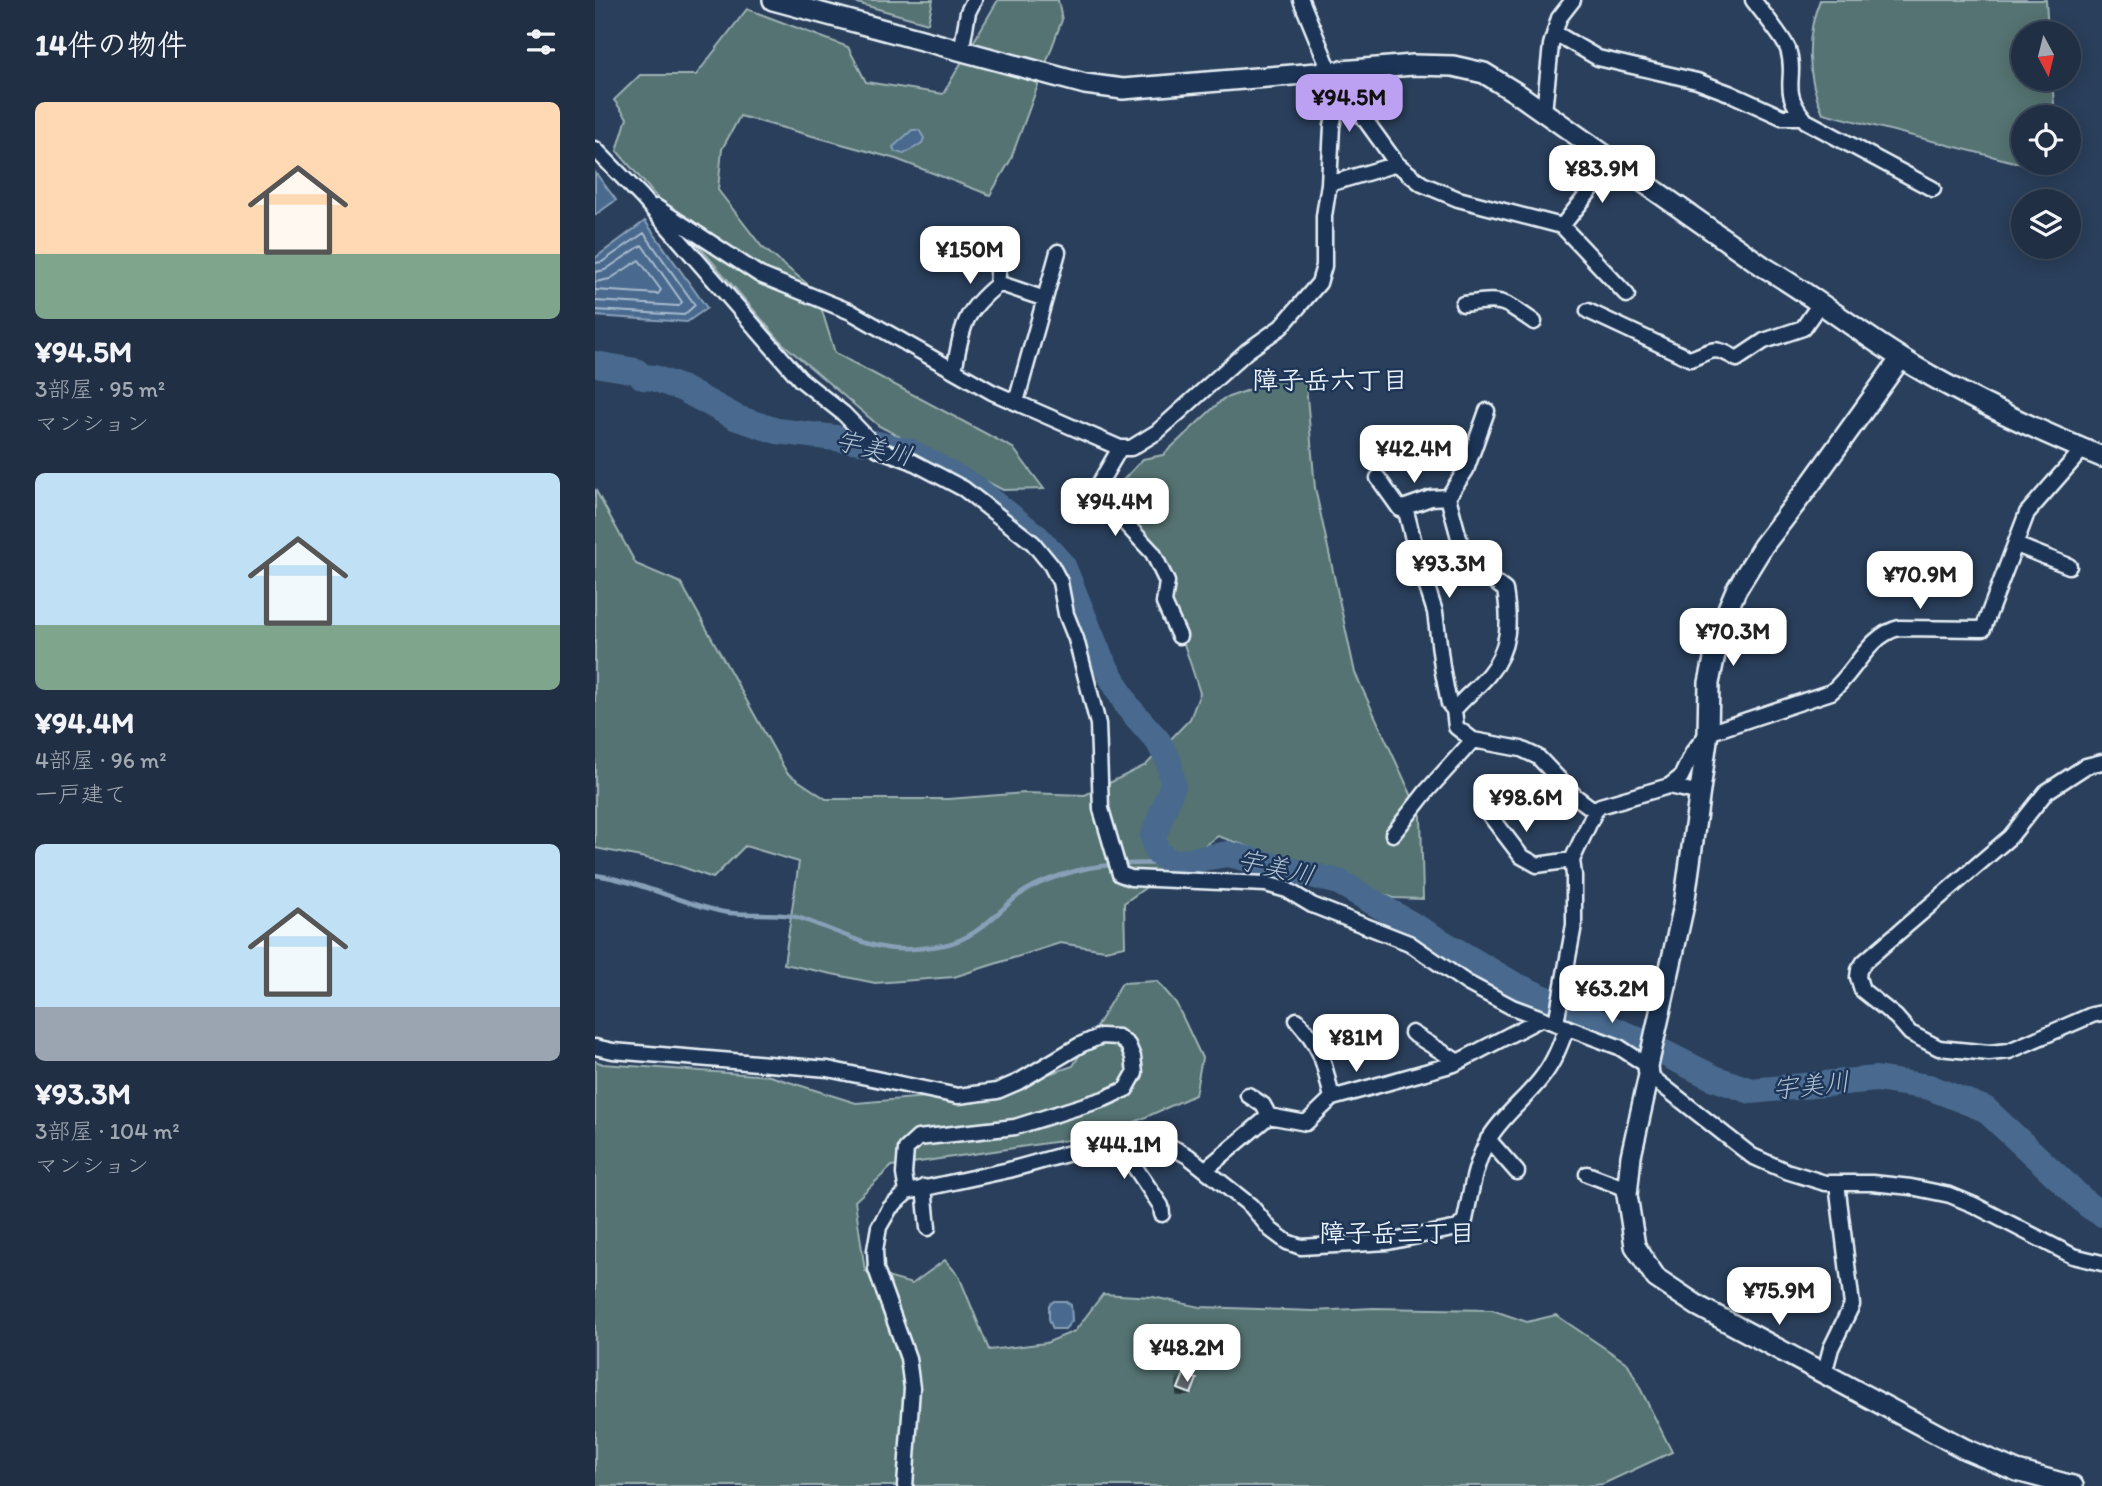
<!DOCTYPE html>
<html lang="ja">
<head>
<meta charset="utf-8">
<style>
	:root { --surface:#202f44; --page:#28374b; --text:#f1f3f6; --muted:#a2a9b2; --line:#3d4a5d; --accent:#bca0f2 }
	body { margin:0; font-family:Itim,"Klee One",sans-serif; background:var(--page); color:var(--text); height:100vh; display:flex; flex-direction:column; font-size:26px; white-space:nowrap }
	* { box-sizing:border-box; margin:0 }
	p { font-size:23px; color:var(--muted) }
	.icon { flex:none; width:38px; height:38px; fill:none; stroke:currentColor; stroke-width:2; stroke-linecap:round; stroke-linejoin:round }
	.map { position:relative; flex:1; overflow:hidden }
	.side { display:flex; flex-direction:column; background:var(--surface); width:595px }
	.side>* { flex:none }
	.needle { width:46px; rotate:173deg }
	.tools { position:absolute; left:1416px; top:21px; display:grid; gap:14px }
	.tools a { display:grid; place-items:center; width:70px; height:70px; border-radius:50%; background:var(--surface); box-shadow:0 4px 18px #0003,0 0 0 2px var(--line); font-size:35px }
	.price { position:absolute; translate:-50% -60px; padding:0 16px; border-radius:14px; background:#fff; color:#222; font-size:23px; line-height:46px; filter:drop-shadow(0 2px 4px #0008) }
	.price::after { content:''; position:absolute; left:50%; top:42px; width:21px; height:16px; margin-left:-10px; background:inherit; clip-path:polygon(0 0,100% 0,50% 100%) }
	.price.selected { background:var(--accent); color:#111 }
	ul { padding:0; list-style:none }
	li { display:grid; align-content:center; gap:14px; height:371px; padding:0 35px }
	li span { display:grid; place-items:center; height:217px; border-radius:10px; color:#555 }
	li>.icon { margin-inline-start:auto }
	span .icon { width:126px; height:126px; fill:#fffc; stroke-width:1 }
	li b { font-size:30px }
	h2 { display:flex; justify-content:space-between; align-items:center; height:84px; padding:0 35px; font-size:30px }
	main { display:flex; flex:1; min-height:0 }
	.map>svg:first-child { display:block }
	.green { fill:#547372; stroke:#9eb2b5; stroke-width:2 }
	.water { fill:#486a8e; stroke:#88a0b8; stroke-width:2 }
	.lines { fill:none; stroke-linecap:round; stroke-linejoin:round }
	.shore { stroke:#a8bbce; stroke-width:2 }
	.stream { stroke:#88a0b8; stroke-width:4.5 }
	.river { stroke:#486a8e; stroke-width:26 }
	.building { fill:#5f666b; stroke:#e8f1f8; stroke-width:2; filter:url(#shadow) }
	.street-casing { stroke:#e8f1f8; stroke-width:19 }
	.secondary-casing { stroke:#e8f1f8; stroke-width:24 }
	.street { stroke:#1d3557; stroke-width:14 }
	.secondary { stroke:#1d3557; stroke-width:19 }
	.labels { text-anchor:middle; stroke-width:5; stroke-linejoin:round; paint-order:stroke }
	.neighbourhood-label { font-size:26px; font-weight:bold; fill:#e8f1f8; stroke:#1d3557 }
	.water-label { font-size:26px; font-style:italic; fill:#b0c2d3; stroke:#1d3557 }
</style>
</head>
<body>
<main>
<section class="side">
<h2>14件の物件<svg class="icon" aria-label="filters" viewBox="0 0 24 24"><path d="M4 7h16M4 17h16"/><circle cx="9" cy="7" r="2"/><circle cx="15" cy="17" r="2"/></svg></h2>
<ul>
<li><span style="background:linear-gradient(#ffd9b3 70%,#7fa58c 0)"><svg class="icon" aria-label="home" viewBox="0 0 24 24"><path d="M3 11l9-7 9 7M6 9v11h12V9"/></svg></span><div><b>¥94.5M</b><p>3部屋 · 95 m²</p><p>マンション</p></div></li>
<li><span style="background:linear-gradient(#bfe0f5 70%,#7fa58c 0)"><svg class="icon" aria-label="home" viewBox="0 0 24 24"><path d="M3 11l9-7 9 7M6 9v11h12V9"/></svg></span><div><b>¥94.4M</b><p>4部屋 · 96 m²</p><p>一戸建て</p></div></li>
<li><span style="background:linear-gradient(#bfe0f5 75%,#9aa5b1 0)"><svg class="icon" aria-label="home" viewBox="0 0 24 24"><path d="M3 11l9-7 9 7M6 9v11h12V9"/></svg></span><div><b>¥93.3M</b><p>3部屋 · 104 m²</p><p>マンション</p></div></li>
</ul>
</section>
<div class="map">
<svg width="1507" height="1486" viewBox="0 0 1507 1486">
	<defs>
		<filter id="shadow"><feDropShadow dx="-4.5" dy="4.5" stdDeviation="2" flood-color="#0009"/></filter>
	</defs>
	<rect width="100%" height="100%" fill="#2a3f5b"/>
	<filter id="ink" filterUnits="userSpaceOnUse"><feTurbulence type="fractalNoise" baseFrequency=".0143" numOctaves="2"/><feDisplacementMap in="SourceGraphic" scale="14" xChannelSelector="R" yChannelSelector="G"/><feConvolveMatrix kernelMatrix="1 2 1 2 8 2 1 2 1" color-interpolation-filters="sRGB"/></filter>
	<g filter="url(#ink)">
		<!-- green -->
		<path class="green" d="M251,0H338L333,23Z
			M403,0H463L467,20L415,161L395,195L301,159L145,116L127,149L123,190L167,247L221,291L240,353L418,448L449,489L408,490L284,426L187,343L22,151L32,118L19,100L45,75H101L152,9L253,47L271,82L348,94Z
			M1225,0H1451L1453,33H1428V79H1457L1460,117H1428L1427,164L1228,113C1212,78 1210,36 1225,0Z
			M700,374L711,385L720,488L760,673L826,816L828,899L799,898L623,836L529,903L530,946L510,950L465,943L359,977L280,983L189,964L204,862L150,846L118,878L76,863L0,848V489L41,564L86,583L192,773L231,799H354L430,793L490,795L551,765L595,719L605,693L562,561L532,515L527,481L548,459L568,455L628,399Z
			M562,981L581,1003L607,1058L600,1095L513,1134L297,1166L260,1201L270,1271L317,1284L350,1260L364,1276L394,1350L451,1343L480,1331L508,1294L558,1297L605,1307L718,1311L778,1308L897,1310L932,1322L961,1315L1033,1364L1077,1452L1008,1484L990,1486H0V1061L8,1064L175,1076L261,1103L402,1091L478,1066L527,983Z"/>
		<!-- water -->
		<path class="water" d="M317,130H324L329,138L327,143L309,154L300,152L298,147Z
			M0,172L21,200L0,215Z
			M50,221L112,308L92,322L0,316V258Z
			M459,1301H470L476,1305L477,1321L470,1329H458L454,1319V1305Z"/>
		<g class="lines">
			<!-- shore -->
			<path class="shore" d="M0,263L7,262L49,233L100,305L89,315L0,310
				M0,272L10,270L47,245L87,302L84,306L0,301
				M0,282L15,279L44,260L66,290L63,294L0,290"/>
			<!-- stream -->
			<path class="stream" d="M527,864L577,863
				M0,875C44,881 84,903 128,912C150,916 174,912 196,916C208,918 220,924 231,928C280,947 295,955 349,945C379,939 397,918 419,899C441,880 489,866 518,865"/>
			<!-- river -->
			<path class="river" d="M0,364L41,371L48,377L59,378L88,389L142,418L182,431L274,442L315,452L379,487L443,538L468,566L505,657L533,707L563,741L574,762L578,785L558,837L562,852L577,863L633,854L744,882L918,984L1043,1040L1119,1078L1156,1091L1281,1079L1334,1087L1390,1109L1493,1205L1507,1214"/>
		</g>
		<!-- building -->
		<path class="building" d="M589,1374L602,1379L596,1394L583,1389Z"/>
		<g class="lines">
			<defs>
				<path id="street" d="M706,0L735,71L802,164L827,184L863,199L967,226L1032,295
					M1158,0C1167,12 1188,37 1193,49C1203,80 1183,88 1211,121L1338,189
					M960,33L1003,58L1102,81L1134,93L1187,117H1208
					M366,52L373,12L379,0
					M949,112L956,45L964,18L978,0
					M0,149L47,197L205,379L249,414L283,449L316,461L369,489L438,543L456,565L465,582L471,614L481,639L503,724L506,809L525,874L536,878L671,884L692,890L717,905L814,943L872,983L917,1007L1024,1047L1053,1066
					M734,184L737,126L743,100V82
					M61,207L165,275L256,312L397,392L525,448H536L562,432L652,351L686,327L724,283L729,266V216L734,184L802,164
					M967,226L1019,161
					M402,285L405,252
					M868,304C908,299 906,299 939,322
					M993,311L1096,359C1119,349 1120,346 1142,359L1169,341L1208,328L1226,302
					M359,370C368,327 366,315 402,285H409L450,299
					M421,402L463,252
					M892,411L871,470L853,497L864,538L875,563L910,590C915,621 915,649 894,674C884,687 870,696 859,710L861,727L878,740L926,749L943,757L980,796L1000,811
					M525,448L500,491L558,553L572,582L569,603L584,636
					M783,478L805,509L836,498L853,497
					M810,507L823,559L840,612L847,667L854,704L859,710
					M1421,545L1474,566
					M1507,762L1491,766L1451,792L1415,837L1269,962L1264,970L1263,977L1267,990L1301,1017L1315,1033L1344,1048L1394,1053L1414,1051L1497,1015L1507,1013
					M1074,786L1086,777L1098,752L1113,733L1236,692C1260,673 1273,635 1304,628L1388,629L1432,513L1488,449
					M888,806L926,856L942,865L977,860
					M798,834L831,792L878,740
					M702,1020C729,1051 728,1061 737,1098
					M961,1023L979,925V875L977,860L1000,811L1005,806L1074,786L1105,793
					M817,1033L863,1062
					M0,1047L18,1051L233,1069L363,1096L402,1091L423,1082L485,1045L506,1036L523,1037L533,1045L538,1057L540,1073L531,1089L509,1099L420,1127L323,1138L311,1149L309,1174L312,1192
					M1054,1075L1157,1156L1191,1171L1230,1183H1277L1316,1187L1355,1195L1379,1205L1478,1256L1507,1263
					M653,1095L668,1105L674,1116
					M893,1139L922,1172
					M532,1142L533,1157L566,1206L567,1214
					M611,1169L674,1116L711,1123L737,1098L859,1064L945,1019
					M992,1174L1032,1189
					M329,1187L333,1228
					M1229,1374L1236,1348L1257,1305L1242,1183
					M310,1486L317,1388L313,1358L281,1269L280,1250L284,1227L295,1208L312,1192L414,1170L504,1145L549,1140L571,1144L593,1156L656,1206L676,1230L692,1242L706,1247L793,1242L863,1228L870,1220C876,1192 880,1161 895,1137C910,1113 932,1098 948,1076C959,1062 966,1043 972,1027"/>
				<path id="secondary" d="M178,0L490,84L528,89L818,65L858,66L889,73L923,94L1169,267C1217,295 1259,329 1306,358C1366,396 1442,430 1507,457
					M1306,358L1217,482L1168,546L1141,590L1126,625L1114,683L1113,733L1089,905L1053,1066L1054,1075L1036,1156L1032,1195L1040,1246L1061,1278L1103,1306L1370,1449L1422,1471L1478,1486"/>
			</defs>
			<!-- street casing -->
			<use href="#street" class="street-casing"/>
			<!-- secondary casing -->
			<use href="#secondary" class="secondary-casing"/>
			<!-- street -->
			<use href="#street" class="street"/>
			<!-- secondary -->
			<use href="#secondary" class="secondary"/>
		</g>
	</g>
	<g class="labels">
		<!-- neighbourhood labels -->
		<g class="neighbourhood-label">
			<text x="735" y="389">障子岳六丁目</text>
			<text x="802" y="1242">障子岳三丁目</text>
		</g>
		<!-- water labels -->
		<g class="water-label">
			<text transform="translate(279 448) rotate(13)" y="9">宇美川</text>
			<text transform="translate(681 867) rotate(13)" y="9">宇美川</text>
			<text transform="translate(1216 1085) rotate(-6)" y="9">宇美川</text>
		</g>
	</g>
</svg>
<div class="tools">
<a><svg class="needle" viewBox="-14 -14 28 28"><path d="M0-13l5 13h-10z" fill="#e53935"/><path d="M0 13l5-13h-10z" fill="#a2a9b2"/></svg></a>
<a><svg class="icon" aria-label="locate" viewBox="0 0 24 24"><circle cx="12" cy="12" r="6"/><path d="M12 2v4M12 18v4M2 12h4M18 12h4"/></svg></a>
<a><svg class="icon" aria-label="layers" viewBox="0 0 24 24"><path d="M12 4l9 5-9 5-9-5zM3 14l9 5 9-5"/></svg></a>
</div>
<b class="price selected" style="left:754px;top:134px">¥94.5M</b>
<b class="price" style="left:1007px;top:205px">¥83.9M</b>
<b class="price" style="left:375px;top:286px">¥150M</b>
<b class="price" style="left:819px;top:485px">¥42.4M</b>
<b class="price" style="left:520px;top:538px">¥94.4M</b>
<b class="price" style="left:854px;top:600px">¥93.3M</b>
<b class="price" style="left:1325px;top:611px">¥70.9M</b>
<b class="price" style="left:1138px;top:668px">¥70.3M</b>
<b class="price" style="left:931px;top:834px">¥98.6M</b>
<b class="price" style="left:1017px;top:1025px">¥63.2M</b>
<b class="price" style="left:761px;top:1074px">¥81M</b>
<b class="price" style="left:529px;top:1181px">¥44.1M</b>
<b class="price" style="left:1184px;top:1327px">¥75.9M</b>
<b class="price" style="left:592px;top:1384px">¥48.2M</b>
</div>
</main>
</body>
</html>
